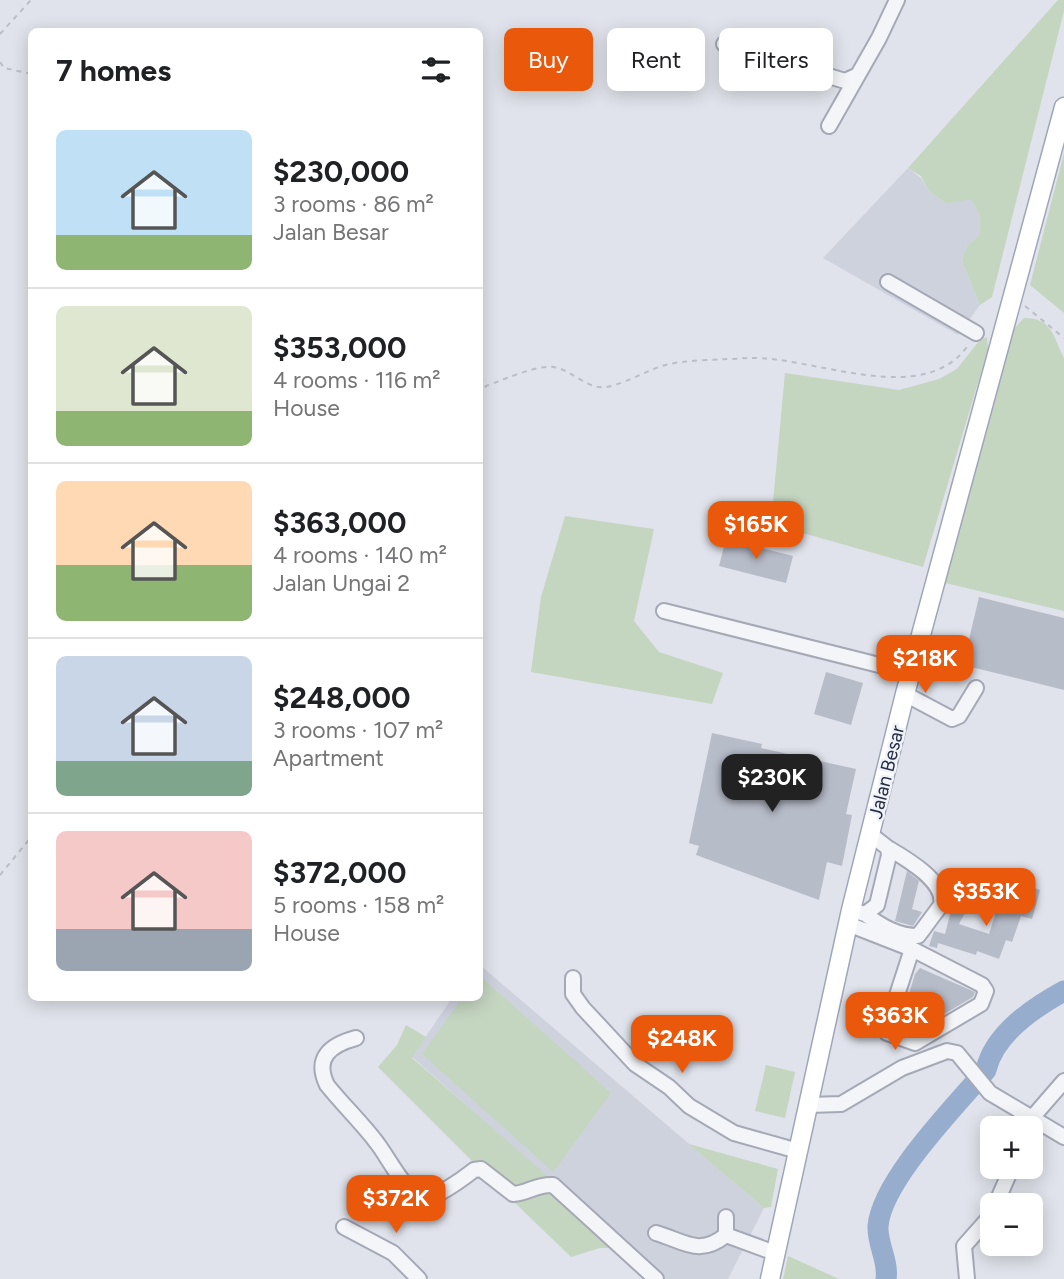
<!DOCTYPE html>
<html lang="en">
<head>
<meta charset="utf-8">
<style>
	:root { --surface:#fff; --page:#f6f6f6; --text:#202124; --muted:#757577; --line:#e0e0e0; --accent:#ea580c }
	body { margin:0; font-family:Figtree,sans-serif; background:var(--page); color:var(--text); height:100vh; display:flex; flex-direction:column; font-size:26px; white-space:nowrap }
	* { box-sizing:border-box; margin:0 }
	p { font-size:23px; color:var(--muted) }
	.icon { flex:none; width:38px; height:38px; fill:none; stroke:currentColor; stroke-width:2; stroke-linecap:round; stroke-linejoin:round }
	.map { position:relative; flex:1; overflow:hidden }
	.details { position:absolute; left:28px; top:28px; width:455px; height:973px; display:flex; flex-direction:column; background:var(--surface); border-radius:10px; box-shadow:0 4px 18px #0003 }
	.details>* { flex:none }
	.guide { position:absolute; left:504px; top:28px; width:455px; height:63px; display:flex; gap:14px }
	.tools { position:absolute; left:980px; top:1116px; display:grid; gap:14px }
	.tools a { display:grid; place-items:center; width:63px; height:63px; border-radius:10px; background:var(--surface); box-shadow:0 4px 18px #0003; font-size:35px }
	.price { position:absolute; translate:-50% -60px; padding:0 16px; border-radius:14px; background:var(--accent); color:#fff; font-size:23px; line-height:46px; filter:drop-shadow(0 2px 4px #0008) }
	.price::after { content:''; position:absolute; left:50%; top:42px; width:21px; height:16px; margin-left:-10px; background:inherit; clip-path:polygon(0 0,100% 0,50% 100%) }
	.price.selected { background:#222; color:#fff }
	ul { padding:0; list-style:none }
	li { display:flex; align-items:center; gap:21px; height:175px; padding:0 28px }
	li+li { border-top:2px solid var(--line) }
	li span { display:grid; place-items:center; flex:none; width:196px; height:140px; border-radius:10px; color:#555 }
	li>.icon { margin-inline-start:auto }
	span .icon { width:84px; height:84px; fill:#fffc; stroke-width:1 }
	li b { font-size:30px }
	h2 { display:flex; justify-content:space-between; align-items:center; height:84px; padding:0 28px; font-size:30px }
	.pill { padding:0 24px; border-radius:10px; background:var(--surface); box-shadow:0 4px 18px #0003; font-size:24px; line-height:63px }
	.pill.selected { background:var(--accent); color:#fff }
	.map>svg:first-child { display:block }
	.built { fill:#ced2dd }
	.green { fill:#c4d5c0 }
	.lines { fill:none; stroke-linecap:round; stroke-linejoin:round }
	.river { stroke:#97adce; stroke-width:21 }
	.building { fill:#b7bcc9 }
	.minor-casing { stroke:#a5a9b6; stroke-width:18 }
	.major-casing { stroke:#9ea6b8; stroke-width:21 }
	.path { stroke:#babec6; stroke-width:2; stroke-dasharray:5 5; stroke-linecap:butt }
	.minor { stroke:#f3f5f8; stroke-width:14 }
	.major { stroke:#fff; stroke-width:18 }
	.labels { text-anchor:middle; stroke-width:5; stroke-linejoin:round; paint-order:stroke }
	.street-label { font-size:19px; fill:#272f44; stroke:#f0f3f8 }
</style>
</head>
<body>
<div class="map">
<svg width="1064" height="1279" viewBox="0 0 1064 1279">
	<rect width="100%" height="100%" fill="#e0e3eb"/>
	<!-- built -->
	<path class="built" d="M908,168L922,179L929,191L947,204L971,198L980,215L979,236L967,246L962,261L980,305L958,335L823,258Z
		M480,965L764,1208L728,1279H662L412,1057L452,998H480Z"/>
	<!-- green -->
	<path class="green" d="M1058,0H1064V11L992,297L980,305L962,261L967,246L979,236L980,215L971,199L947,204L929,191L921,176L908,168Z
		M1064,153V313L1030,285Z
		M1024,318C1052,318 1053,336 1064,358V611L941,582L1014,329Z
		M987,337L988,349L923,567L771,524L785,373L899,390L939,379L957,369L979,341Z
		M565,516L654,529L634,621L659,652L723,673L712,704L531,672L541,597Z
		M480,976L611,1093L553,1172L422,1054L462,998H480Z
		M406,1025L426,1037L412,1058L550,1178L516,1189L477,1166L378,1067L397,1045Z
		M766,1065L795,1072L785,1118L755,1111Z
		M689,1144L778,1169L771,1207L764,1208Z
		M551,1191L616,1248H600L571,1257L514,1202Z
		M788,1256L839,1279H783Z"/>
	<g class="lines">
		<!-- river -->
		<path class="river" d="M886,1279C889,1262 877,1244 878,1226C882,1180 956,1106 986,1070C994,1034 1033,1008 1064,991"/>
	</g>
	<!-- building -->
	<path class="building" d="M726,539L793,556L786,583L719,566Z
		M979,597L1064,618V690L963,665Z
		M826,672L863,683L851,725L814,714Z
		M712,733L762,744L761,748L856,769L846,814L852,815L842,866L827,862L819,900L696,855L699,846L689,843Z
		M907,871L919,881L912,909L922,912L913,926L895,921Z
		M1026,885L1040,890L1032,919L1021,916L1012,942L1006,940L999,959L977,951L976,955L938,943L937,948L929,946L934,931L945,934L950,915L962,896L971,902L959,924L989,934L998,906L1018,912Z
		M920,968L975,992L973,997L914,1032L899,1027L915,974Z"/>
	<g class="lines">
		<defs>
			<path id="minor" d="M724,44L845,81L858,75
				M829,126L879,38L897,0
				M888,282L976,333
				M664,611L911,673
				M905,694L952,719L959,716L976,688
				M858,912L865,914L877,905L889,855L888,848L870,834
				M865,914C881,926 898,936 918,936L941,905C946,881 905,858 888,848
				M848,924L912,949L982,985L986,991L981,1004L915,1043L887,1033L886,1029L912,949
				M573,978V994L583,1008L635,1064L669,1087L689,1106L734,1133L798,1151
				M356,1038C330,1045 314,1058 327,1085C343,1105 362,1123 377,1143C388,1157 405,1192 422,1198C433,1201 465,1177 474,1170L481,1169L513,1194C529,1193 536,1184 553,1185L656,1279
				M808,1105L841,1104L902,1068L947,1051L957,1053L990,1093L1064,1137
				M1027,1129L1031,1119L1064,1081
				M995,1206L1012,1167
				M726,1217V1235L775,1253
				M344,1227L393,1253L419,1279
				M656,1233C684,1241 699,1257 726,1235
				M967,1279L964,1246L988,1219L992,1211"/>
			<path id="major" d="M770,1279L851,910L905,694L1064,107"/>
		</defs>
		<!-- minor casing -->
		<use href="#minor" class="minor-casing"/>
		<!-- major casing -->
		<use href="#major" class="major-casing"/>
		<!-- path -->
		<path class="path" d="M0,34L31,0
			M0,62L4,68L32,74
			M1025,306L1064,338
			M480,377L485,384
			M480,396L486,386C503,380 536,365 553,367C572,369 586,390 607,387C626,383 644,372 662,366C683,359 724,360 747,358C813,355 924,411 969,344
			M0,875L32,836"/>
		<!-- minor -->
		<use href="#minor" class="minor"/>
		<!-- major -->
		<use href="#major" class="major"/>
	</g>
	<g class="labels">
		<!-- street labels -->
		<g class="street-label">
			<text transform="translate(886 772) rotate(-76)" y="7">Jalan Besar</text>
		</g>
	</g>
</svg>
<div class="tools">
<a>+</a>
<a>−</a>
</div>
<b class="price" style="left:756px;top:561px">$165K</b>
<b class="price" style="left:925px;top:695px">$218K</b>
<b class="price selected" style="left:772px;top:814px">$230K</b>
<b class="price" style="left:986px;top:928px">$353K</b>
<b class="price" style="left:895px;top:1052px">$363K</b>
<b class="price" style="left:682px;top:1075px">$248K</b>
<b class="price" style="left:396px;top:1235px">$372K</b>
<div class="guide">
<a class="pill selected">Buy</a>
<a class="pill">Rent</a>
<a class="pill">Filters</a>
</div>
<section class="details">
<h2>7 homes<svg class="icon" aria-label="filters" viewBox="0 0 24 24"><path d="M4 7h16M4 17h16"/><circle cx="9" cy="7" r="2"/><circle cx="15" cy="17" r="2"/></svg></h2>
<ul>
<li><span style="background:linear-gradient(#bfe0f5 75%,#8fb573 0)"><svg class="icon" aria-label="home" viewBox="0 0 24 24"><path d="M3 11l9-7 9 7M6 9v11h12V9"/></svg></span><div><b>$230,000</b><p>3 rooms · 86 m²</p><p>Jalan Besar</p></div></li>
<li><span style="background:linear-gradient(#dfe7d0 75%,#8fb573 0)"><svg class="icon" aria-label="home" viewBox="0 0 24 24"><path d="M3 11l9-7 9 7M6 9v11h12V9"/></svg></span><div><b>$353,000</b><p>4 rooms · 116 m²</p><p>House</p></div></li>
<li><span style="background:linear-gradient(#ffd9b3 60%,#8fb573 0)"><svg class="icon" aria-label="home" viewBox="0 0 24 24"><path d="M3 11l9-7 9 7M6 9v11h12V9"/></svg></span><div><b>$363,000</b><p>4 rooms · 140 m²</p><p>Jalan Ungai 2</p></div></li>
<li><span style="background:linear-gradient(#c9d6e8 75%,#7fa58c 0)"><svg class="icon" aria-label="home" viewBox="0 0 24 24"><path d="M3 11l9-7 9 7M6 9v11h12V9"/></svg></span><div><b>$248,000</b><p>3 rooms · 107 m²</p><p>Apartment</p></div></li>
<li><span style="background:linear-gradient(#f6c9c9 70%,#9aa5b1 0)"><svg class="icon" aria-label="home" viewBox="0 0 24 24"><path d="M3 11l9-7 9 7M6 9v11h12V9"/></svg></span><div><b>$372,000</b><p>5 rooms · 158 m²</p><p>House</p></div></li>
</ul>
</section>
</div>
</body>
</html>
